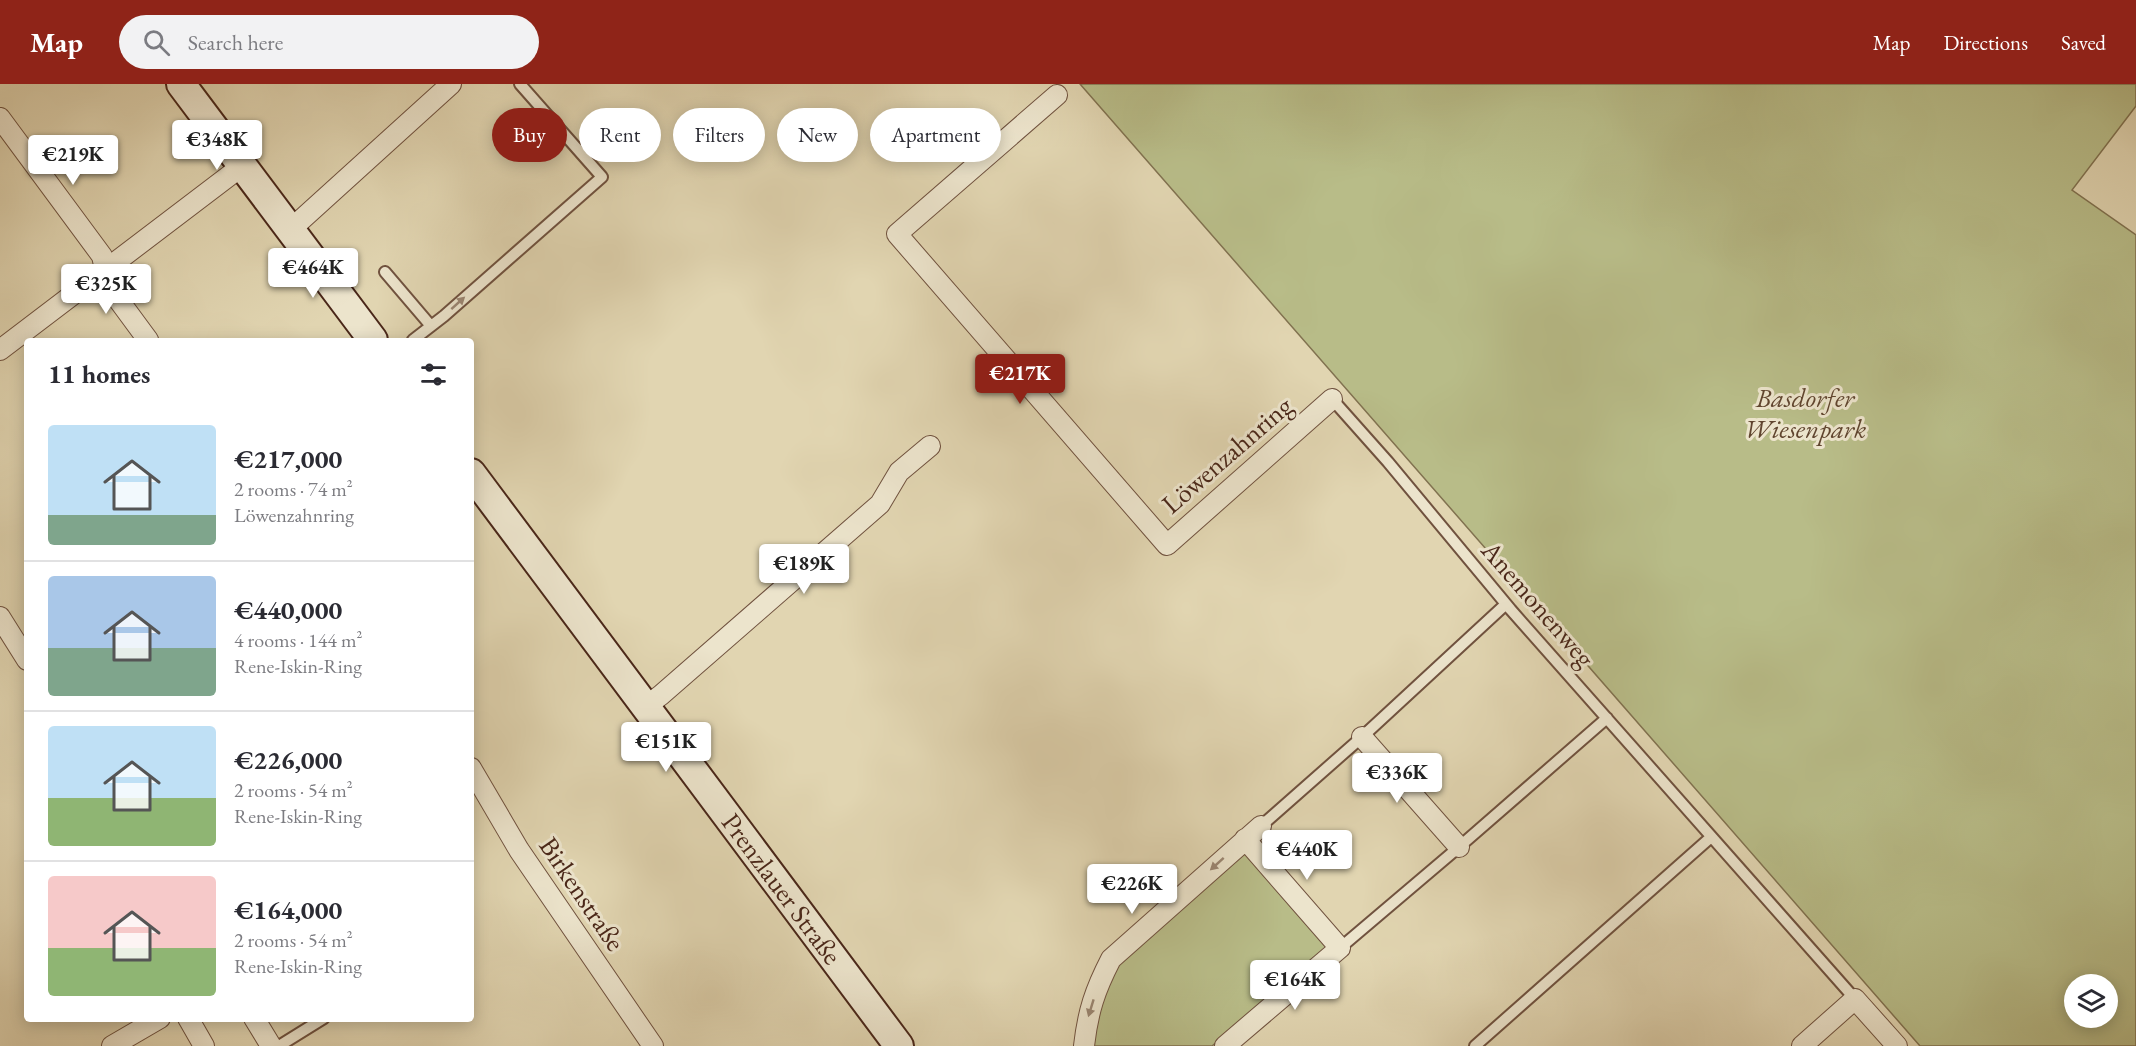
<!DOCTYPE html>
<html lang="en">
<head>
<meta charset="utf-8">
<style>
	:root { --surface:#fff; --page:#f2f2f3; --text:#2b2b33; --muted:#7c7c81; --line:#e1e1e2; --accent:#8f2418 }
	body { margin:0; font-family:"EB Garamond",serif; background:var(--page); color:var(--text); height:100vh; display:flex; flex-direction:column; font-size:22px; white-space:nowrap }
	* { box-sizing:border-box; margin:0 }
	p { font-size:20px; color:var(--muted) }
	.icon { flex:none; width:33px; height:33px; fill:none; stroke:currentColor; stroke-width:2; stroke-linecap:round; stroke-linejoin:round }
	.map { position:relative; flex:1; overflow:hidden }
	.details { position:absolute; left:24px; top:254px; width:450px; height:684px; display:flex; flex-direction:column; background:var(--surface); border-radius:6px; box-shadow:0 3px 15px #0003 }
	.details>* { flex:none }
	.hud { position:absolute; left:492px; top:24px; width:570px; height:54px; display:flex; gap:12px }
	.tools { position:absolute; left:2064px; top:890px; display:grid; gap:12px }
	.tools a { display:grid; place-items:center; width:54px; height:54px; border-radius:50%; background:var(--surface); box-shadow:0 3px 15px #0003; font-size:30px }
	.price { position:absolute; translate:-50% -51px; padding:0 14px; border-radius:6px; background:#fff; color:#222; font-size:20px; line-height:39px; filter:drop-shadow(0 2px 3px #0008) }
	.price::after { content:''; position:absolute; left:50%; top:36px; width:18px; height:14px; margin-left:-9px; background:inherit; clip-path:polygon(0 0,100% 0,50% 100%) }
	.price.active { background:var(--accent); color:#fff }
	ul { padding:0; list-style:none }
	li { display:flex; align-items:center; gap:18px; height:150px; padding:0 24px }
	li+li { border-top:2px solid var(--line) }
	li span { display:grid; place-items:center; flex:none; width:168px; height:120px; border-radius:6px; color:#555 }
	li>.icon { margin-inline-start:auto }
	span .icon { width:72px; height:72px; fill:#fffc; stroke-width:1 }
	li b { font-size:26px }
	h2 { display:flex; justify-content:space-between; align-items:center; height:72px; padding:0 24px; font-size:26px }
	.tag { padding:0 21px; border-radius:27px; background:var(--surface); box-shadow:0 3px 15px #0003; font-size:21px; line-height:54px }
	.tag.active { background:var(--accent); color:#fff }
	header { display:flex; align-items:center; gap:36px; box-sizing:border-box; height:84px; padding:0 30px; background:var(--accent); color:#fff }
	header strong { font-size:28px }
	nav { display:flex; gap:33px; margin-inline-start:auto; font-size:21px }
	.search { width:420px; height:54px; background:var(--page); display:flex; align-items:center; gap:15px; box-sizing:border-box; padding:0 21px; border-radius:33px; color:var(--muted); font-size:22px }
	.map>svg:first-child { display:block }
	.green { fill:#b8bc88; stroke:#817250; stroke-width:1.5; fill-rule:evenodd }
	.lines { fill:none; stroke-linecap:round; stroke-linejoin:round }
	.lane-casing { stroke:#70523f; stroke-width:14 }
	.street-casing { stroke:#70523f; stroke-width:22 }
	.secondary-casing { stroke:#4a2719; stroke-width:32 }
	.lane { stroke:#ece4cc; stroke-width:10 }
	.street { stroke:#ece4cc; stroke-width:20 }
	.secondary { stroke:#ece4cc; stroke-width:28 }
	.oneway { fill:#9b8672 }
	.labels { text-anchor:middle; stroke-width:6; stroke-linejoin:round; paint-order:stroke }
	.park-label { font-size:27px; font-style:italic; fill:#60452f; stroke:#ece4cc }
	.street-label { font-size:27px; fill:#4a2719; stroke:#ece4cc }
</style>
</head>
<body>
<header>
<strong>Map</strong>
<div class="search"><svg class="icon" aria-label="search" viewBox="0 0 24 24"><circle cx="10" cy="10" r="6"/><path d="M15 15l6 6"/></svg>Search here</div>
<nav><a>Map</a><a>Directions</a><a>Saved</a></nav>
</header>
<div class="map">
<svg width="2136" height="962" viewBox="0 0 2136 962">
	<rect width="100%" height="100%" fill="#e1d5b1"/>
	<filter id="stains"><feTurbulence type="fractalNoise" baseFrequency=".00333" numOctaves="4"/><feColorMatrix values="0 0 0 0 .2 0 0 0 0 .09 0 0 0 0 .02 0 0 0 .5 -.17"/></filter>
	<radialGradient id="worn" r=".72"><stop offset=".6" stop-color="#630" stop-opacity="0"/><stop offset="1" stop-color="#630" stop-opacity=".3"/></radialGradient>
	<!-- green -->
	<path class="green" d="M1080,0H2136V22L2072,106L2136,151V962H1920ZM2074,900H2108V933H2074Z
		M1243,767L1328,865L1212,962H1090L1091,945L1115,878Z"/>
	<g class="lines">
		<defs>
			<path id="lane" d="M385,188L431,242
				M413,256L444,232L602,93L520,0
				M1332,315L1388,378L1511,526L1855,915
				M1261,742L1362,653L1506,520
				M1340,864L1459,763L1607,634
				M279,962L324,934
				M1475,962L1710,754"/>
			<path id="street" d="M1057,11L897,150L1167,461L1332,315
				M0,34L102,172L109,203L148,256
				M290,146L451,0
				M0,266L242,82
				M0,533L27,576
				M645,623L661,611L880,420L899,388L930,362
				M1362,653L1459,763
				M471,684L519,766L653,962
				M188,934L204,962
				M254,934L271,962
				M112,962L160,934
				M1084,962C1088,927 1095,906 1111,875L1261,742
				M1225,962L1340,864L1245,755
				M1802,962L1855,915L1897,962"/>
			<g id="secondary">
				<path d="M181,0L373,256"/>
				<path id="s1" d="M471,389L899,962"/>
			</g>
		</defs>
		<!-- lane casing -->
		<use href="#lane" class="lane-casing"/>
		<!-- street casing -->
		<use href="#street" class="street-casing"/>
		<!-- secondary casing -->
		<use href="#secondary" class="secondary-casing"/>
		<!-- lane -->
		<use href="#lane" class="lane"/>
		<!-- street -->
		<use href="#street" class="street"/>
		<!-- secondary -->
		<use href="#secondary" class="secondary"/>
	</g>
	<!-- one-way arrows -->
	<defs><path id="oneway-solid" d="M-6-.8H1V-3.2L6.5 0L1 3.2V.8H-6Z" transform="scale(1.5)"/></defs>
	<g class="oneway">
		<use href="#oneway-solid" transform="translate(458 219) rotate(-42)"/>
		<use href="#oneway-solid" transform="translate(1217 780) rotate(138)"/>
		<use href="#oneway-solid" transform="translate(1091 924) rotate(107)"/>
	</g>
	<g class="labels">
		<!-- park labels -->
		<g class="park-label">
			<text x="1805" y="323">Basdorfer<tspan x="1805" dy="31">Wiesenpark</tspan></text>
		</g>
		<!-- street labels -->
		<g class="street-label">
			<text transform="translate(1227 371) rotate(-41)" y="9">Löwenzahnring</text>
			<text transform="translate(1538 520) rotate(49)" y="9">Anemonenweg</text>
			<text dy="9" stroke="none"><textPath href="#s1" startOffset="519">Prenzlauer Straße</textPath></text>
			<text transform="translate(582 810) rotate(56)" y="9">Birkenstraße</text>
		</g>
	</g>
	<rect width="100%" height="100%" filter="url(#stains)"/>
	<rect width="100%" height="100%" fill="url(#worn)"/>
</svg>
<div class="tools">
<a><svg class="icon" aria-label="layers" viewBox="0 0 24 24"><path d="M12 4l9 5-9 5-9-5zM3 14l9 5 9-5"/></svg></a>
</div>
<b class="price" style="left:217px;top:87px">€348K</b>
<b class="price" style="left:73px;top:102px">€219K</b>
<b class="price" style="left:313px;top:215px">€464K</b>
<b class="price" style="left:106px;top:231px">€325K</b>
<b class="price active" style="left:1020px;top:321px">€217K</b>
<b class="price" style="left:804px;top:511px">€189K</b>
<b class="price" style="left:666px;top:689px">€151K</b>
<b class="price" style="left:1397px;top:720px">€336K</b>
<b class="price" style="left:1307px;top:797px">€440K</b>
<b class="price" style="left:1132px;top:831px">€226K</b>
<b class="price" style="left:1295px;top:927px">€164K</b>
<div class="hud">
<a class="tag active">Buy</a>
<a class="tag">Rent</a>
<a class="tag">Filters</a>
<a class="tag">New</a>
<a class="tag">Apartment</a>
</div>
<section class="details">
<h2>11 homes<svg class="icon" aria-label="filters" viewBox="0 0 24 24"><path d="M4 7h16M4 17h16"/><circle cx="9" cy="7" r="2"/><circle cx="15" cy="17" r="2"/></svg></h2>
<ul>
<li><span style="background:linear-gradient(#bfe0f5 75%,#7fa58c 0)"><svg class="icon" aria-label="home" viewBox="0 0 24 24"><path d="M3 11l9-7 9 7M6 9v11h12V9"/></svg></span><div><b>€217,000</b><p>2 rooms · 74 m²</p><p>Löwenzahnring</p></div></li>
<li><span style="background:linear-gradient(#a9c7e8 60%,#7fa58c 0)"><svg class="icon" aria-label="home" viewBox="0 0 24 24"><path d="M3 11l9-7 9 7M6 9v11h12V9"/></svg></span><div><b>€440,000</b><p>4 rooms · 144 m²</p><p>Rene-Iskin-Ring</p></div></li>
<li><span style="background:linear-gradient(#bfe0f5 60%,#8fb573 0)"><svg class="icon" aria-label="home" viewBox="0 0 24 24"><path d="M3 11l9-7 9 7M6 9v11h12V9"/></svg></span><div><b>€226,000</b><p>2 rooms · 54 m²</p><p>Rene-Iskin-Ring</p></div></li>
<li><span style="background:linear-gradient(#f6c9c9 60%,#8fb573 0)"><svg class="icon" aria-label="home" viewBox="0 0 24 24"><path d="M3 11l9-7 9 7M6 9v11h12V9"/></svg></span><div><b>€164,000</b><p>2 rooms · 54 m²</p><p>Rene-Iskin-Ring</p></div></li>
</ul>
</section>
</div>
</body>
</html>
